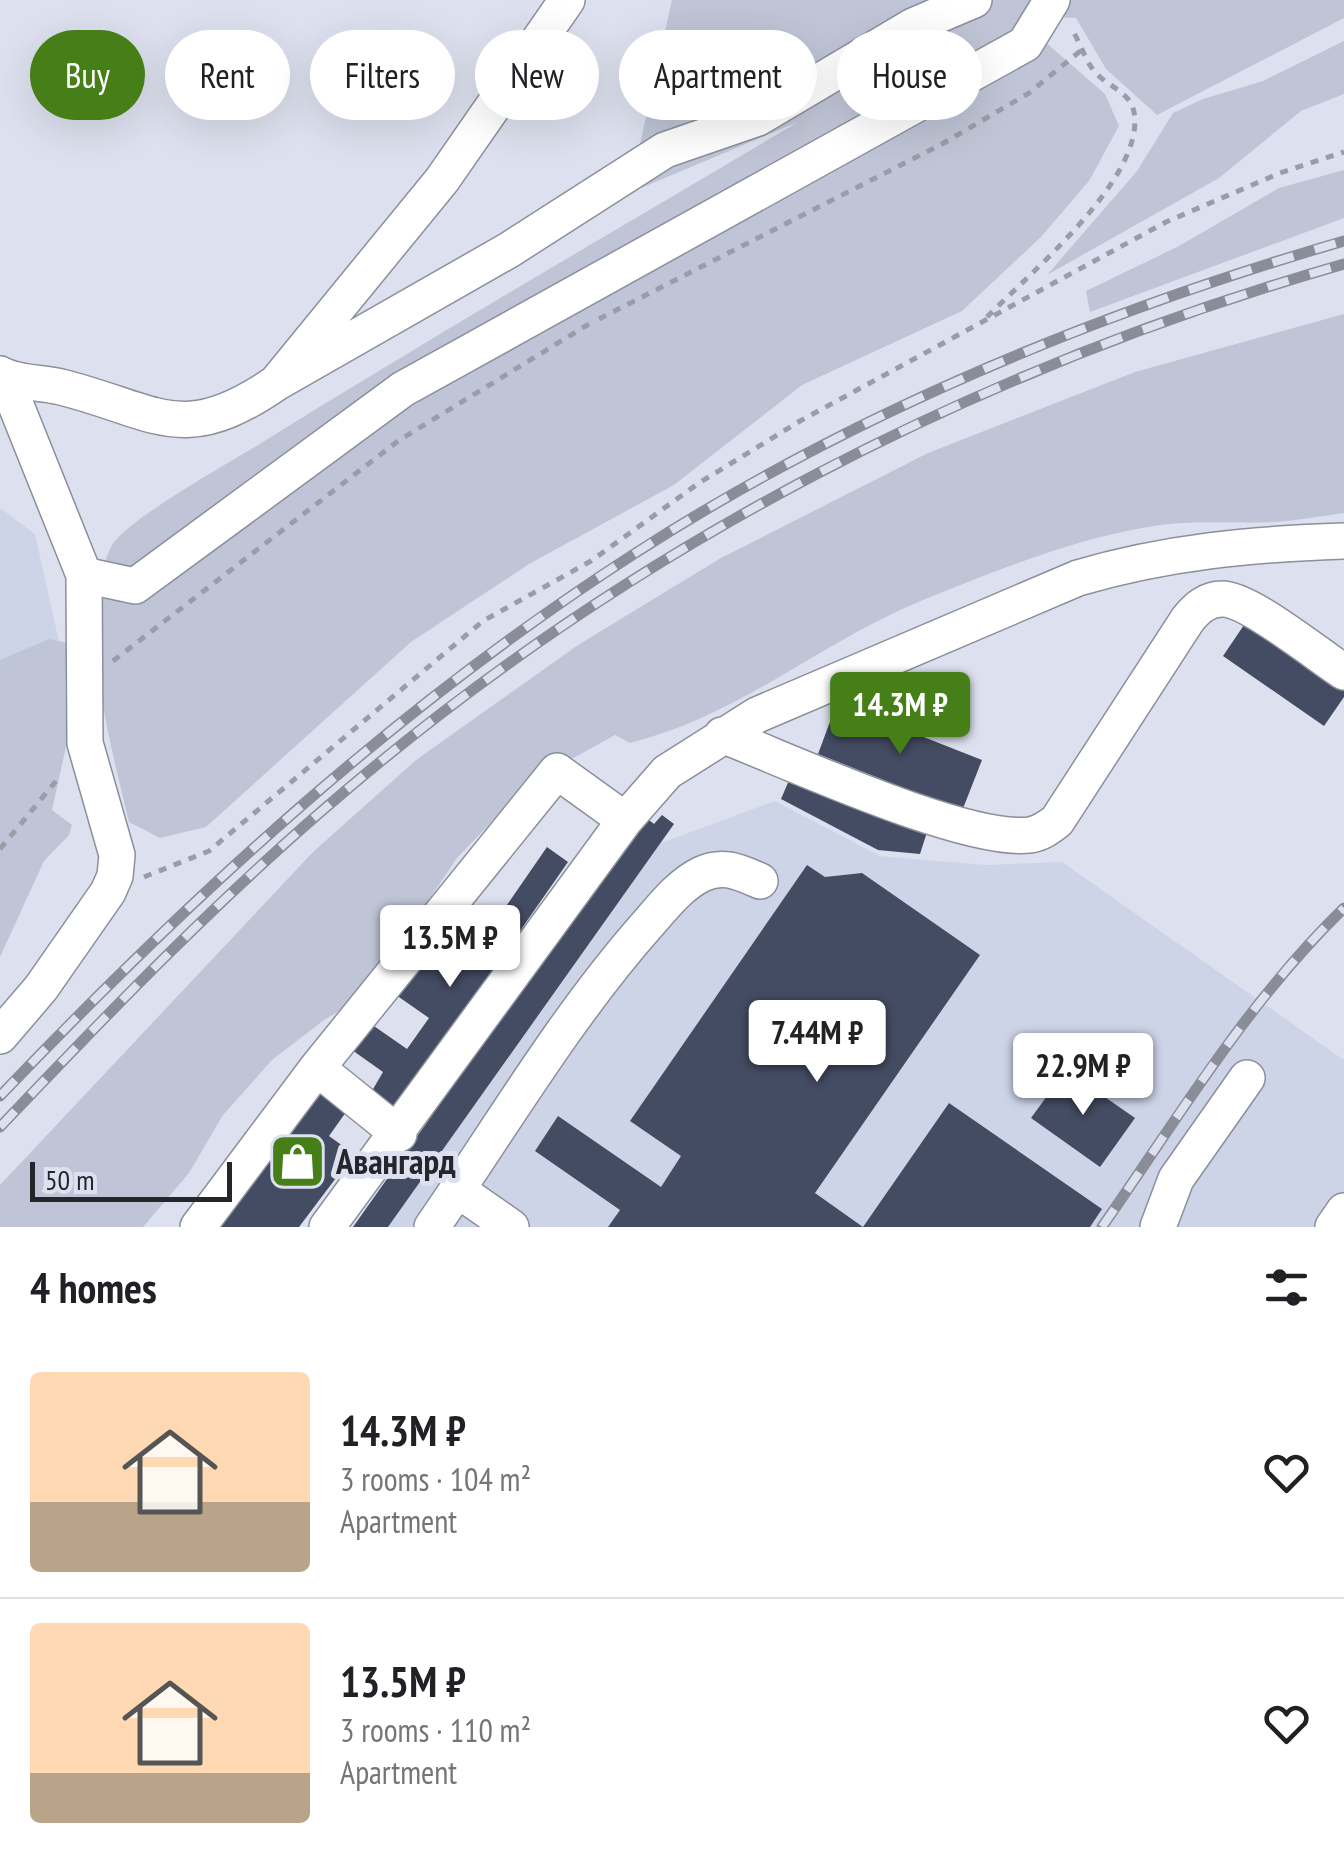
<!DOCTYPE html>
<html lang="en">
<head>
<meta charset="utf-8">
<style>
	:root { --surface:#fff; --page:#f6f6f6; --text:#202124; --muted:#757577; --line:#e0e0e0; --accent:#467f17 }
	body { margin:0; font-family:"PT Sans Narrow",sans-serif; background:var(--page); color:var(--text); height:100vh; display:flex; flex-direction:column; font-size:38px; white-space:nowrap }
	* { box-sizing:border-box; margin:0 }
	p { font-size:32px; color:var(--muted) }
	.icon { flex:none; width:55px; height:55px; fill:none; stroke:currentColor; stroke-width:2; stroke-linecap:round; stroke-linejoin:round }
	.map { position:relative; height:1227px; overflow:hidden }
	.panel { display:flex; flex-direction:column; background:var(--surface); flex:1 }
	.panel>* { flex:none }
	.top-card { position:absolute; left:30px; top:30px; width:1285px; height:90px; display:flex; gap:20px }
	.scale { position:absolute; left:30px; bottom:25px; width:202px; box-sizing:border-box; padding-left:10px; border:5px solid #24262b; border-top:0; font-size:28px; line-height:35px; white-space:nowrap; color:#24262b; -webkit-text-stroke:8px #dde1ef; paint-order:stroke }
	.price { position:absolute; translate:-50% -85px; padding:0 22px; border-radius:10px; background:#fff; color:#222; font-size:32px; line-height:65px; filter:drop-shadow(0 2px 5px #0008) }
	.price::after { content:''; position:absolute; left:50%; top:60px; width:30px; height:22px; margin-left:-15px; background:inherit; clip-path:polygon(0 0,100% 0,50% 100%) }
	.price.selected { background:var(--accent); color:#fff }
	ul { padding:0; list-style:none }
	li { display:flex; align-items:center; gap:30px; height:250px; padding:0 30px }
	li+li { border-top:2px solid var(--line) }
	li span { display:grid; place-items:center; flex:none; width:280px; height:200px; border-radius:10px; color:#555 }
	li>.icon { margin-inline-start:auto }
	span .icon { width:120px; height:120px; fill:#fffc; stroke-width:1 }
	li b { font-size:42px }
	h2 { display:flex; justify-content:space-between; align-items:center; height:120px; padding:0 30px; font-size:42px }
	.chip { padding:0 35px; border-radius:45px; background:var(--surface); box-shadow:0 10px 40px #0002; font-size:35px; line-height:90px }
	.chip.selected { background:var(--accent); color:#fff }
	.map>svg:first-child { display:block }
	.built { fill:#ced4e8 }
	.green { fill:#bfc5d6 }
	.building { fill:#444c63 }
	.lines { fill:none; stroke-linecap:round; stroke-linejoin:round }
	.minor-casing { stroke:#8b8f9b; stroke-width:38 }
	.path { stroke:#999da7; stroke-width:5; stroke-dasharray:8 8; stroke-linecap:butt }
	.minor { stroke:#fff; stroke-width:35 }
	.rail-casing { stroke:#8a8d97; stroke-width:11 }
	.rail { stroke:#dde1ef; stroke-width:8; stroke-dasharray:22; stroke-linecap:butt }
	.labels { text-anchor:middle; stroke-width:10; stroke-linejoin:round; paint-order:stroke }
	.poi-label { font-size:35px; font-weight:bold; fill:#24262b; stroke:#dde1ef; text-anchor:start }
</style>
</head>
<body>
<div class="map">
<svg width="1344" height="1227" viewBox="0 0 1344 1227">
	<rect width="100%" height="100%" fill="#dde1ef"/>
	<!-- built -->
	<path class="built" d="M0,508L35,534L75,713L0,779Z
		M775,801L880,856L986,865L1062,862L1344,1060V1227H388L661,843Z"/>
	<!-- green -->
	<path class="green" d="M672,0H1344V18L1157,115L1106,69L1076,18L1042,17L1027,26L1105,94L1119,126L1089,181L1041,237L962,311L802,385L674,485L529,564L411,642L206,827L160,838L129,822C111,746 75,620 111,547C123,522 225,465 253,448C433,336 616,230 798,122L629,193Z
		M1344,41V94L1301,111L1219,178L1047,275L1137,171L1173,113L1203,99L1263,81Z
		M1344,170V218L1090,312L1086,291L1179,246L1279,188Z
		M1344,314V513C1322,516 1299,520 1276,522C1241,524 1205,520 1169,524C1088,533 998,570 923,600C818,643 742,715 630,743L615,735L530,782L457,858L363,997L324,1020L272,1060L223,1115L189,1173L143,1227H0V1185L313,852L416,760L578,645L721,558L928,453L1135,372Z
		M49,639L73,644L65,680L67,742L52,810L72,825L69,835L44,861L0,957V660Z"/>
	<!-- building -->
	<path class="building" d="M1246,622L1344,689V697L1324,726L1223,656Z
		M837,703L982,760L962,811L818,754Z
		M793,771L929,826L920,854L878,850L781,799Z
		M662,815L674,824L388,1227H353L644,816L654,824Z
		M547,847L568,862L395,1110L369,1096L383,1072L352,1050L371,1024L407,1049L429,1018L396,995L428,950L460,973Z
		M807,865L825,877L862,873L980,955L815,1193L863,1227L949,1103L1102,1209L1090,1227H608L620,1210L535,1151L558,1116L661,1187L681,1156L630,1121Z
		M1066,1070L1135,1118L1100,1167L1031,1118Z
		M321,1093L346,1112L329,1136L354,1154L299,1227H220Z"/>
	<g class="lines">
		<defs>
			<path id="minor" d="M0,374C18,384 42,382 61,387C157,411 182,448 276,383L442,180L567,0
				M276,383L509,250L665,150L758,118L913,26L974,0
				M84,575L135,586L403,389L1025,44L1052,0
				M722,735C789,761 966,843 1030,835C1041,833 1048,828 1057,821L1188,619C1197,608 1207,599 1222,599C1248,598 1319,656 1344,672
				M0,1036L41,988L108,892L115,876L117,855L85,743L84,575L5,378
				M317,1068L557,771L625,820
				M458,1190L511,1227
				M198,1227L317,1068L399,1134
				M327,1227L625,820L667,772L757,715L1078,578C1166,552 1252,544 1344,541
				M432,1227C501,1127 565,1018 646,926C662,908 679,885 702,874C723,864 739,872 760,881
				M1158,1227L1176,1179L1247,1078
				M1333,1227L1344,1211"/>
		</defs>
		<!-- minor casing -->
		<use href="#minor" class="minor-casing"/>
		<!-- path -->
		<path class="path" d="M987,317C1030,273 1146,177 1134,112C1130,92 1109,87 1097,74C1086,64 1080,41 1071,28
			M599,319L942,144L1029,93L1084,48
			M113,661L398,441L589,324
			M0,849L61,775
			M144,877L209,851L483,621L591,561L699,483L800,421L1166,222L1280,173L1344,152"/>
		<!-- minor -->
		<use href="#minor" class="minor"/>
		<defs>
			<path id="rail" d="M0,1096C193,894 398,706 634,554C851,414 1096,313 1344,241
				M0,1127C110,1011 222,895 344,792C636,544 977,369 1344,264
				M1102,1227C1178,1118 1248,1001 1344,908"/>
		</defs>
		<!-- rail casing -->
		<use href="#rail" class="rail-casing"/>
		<!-- rail -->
		<use href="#rail" class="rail"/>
	</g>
	<!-- icons -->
	<defs>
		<symbol id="shop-square" viewBox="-11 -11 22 22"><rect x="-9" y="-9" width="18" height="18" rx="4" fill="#467f17" stroke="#dde1ef"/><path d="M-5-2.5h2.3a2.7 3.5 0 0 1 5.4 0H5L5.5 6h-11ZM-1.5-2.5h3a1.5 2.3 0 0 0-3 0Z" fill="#fff"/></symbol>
	</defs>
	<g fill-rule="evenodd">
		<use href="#shop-square" x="266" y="1130" width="63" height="63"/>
	</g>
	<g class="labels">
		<!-- poi labels -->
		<g class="poi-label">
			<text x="336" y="1174">Авангард</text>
		</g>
	</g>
</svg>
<div class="scale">50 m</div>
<b class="price selected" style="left:900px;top:757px">14.3M ₽</b>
<b class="price" style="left:450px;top:990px">13.5M ₽</b>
<b class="price" style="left:817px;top:1085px">7.44M ₽</b>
<b class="price" style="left:1083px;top:1118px">22.9M ₽</b>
<div class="top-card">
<a class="chip selected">Buy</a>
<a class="chip">Rent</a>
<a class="chip">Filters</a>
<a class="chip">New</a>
<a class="chip">Apartment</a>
<a class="chip">House</a>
</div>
</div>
<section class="panel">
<h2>4 homes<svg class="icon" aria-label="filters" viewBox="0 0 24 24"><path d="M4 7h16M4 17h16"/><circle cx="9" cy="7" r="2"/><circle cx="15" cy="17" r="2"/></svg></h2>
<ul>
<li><span style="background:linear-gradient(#ffd9b3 65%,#b9a48a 0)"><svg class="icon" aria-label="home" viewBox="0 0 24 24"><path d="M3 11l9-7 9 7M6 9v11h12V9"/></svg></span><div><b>14.3M ₽</b><p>3 rooms · 104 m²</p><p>Apartment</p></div><svg class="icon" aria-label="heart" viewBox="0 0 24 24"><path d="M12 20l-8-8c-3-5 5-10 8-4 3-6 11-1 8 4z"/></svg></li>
<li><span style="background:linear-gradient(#ffd9b3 75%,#b9a48a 0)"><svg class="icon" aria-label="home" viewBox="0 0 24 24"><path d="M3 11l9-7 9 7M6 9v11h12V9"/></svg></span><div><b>13.5M ₽</b><p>3 rooms · 110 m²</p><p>Apartment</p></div><svg class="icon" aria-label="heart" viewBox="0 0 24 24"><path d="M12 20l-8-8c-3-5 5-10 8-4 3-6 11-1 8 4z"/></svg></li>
</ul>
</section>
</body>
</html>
